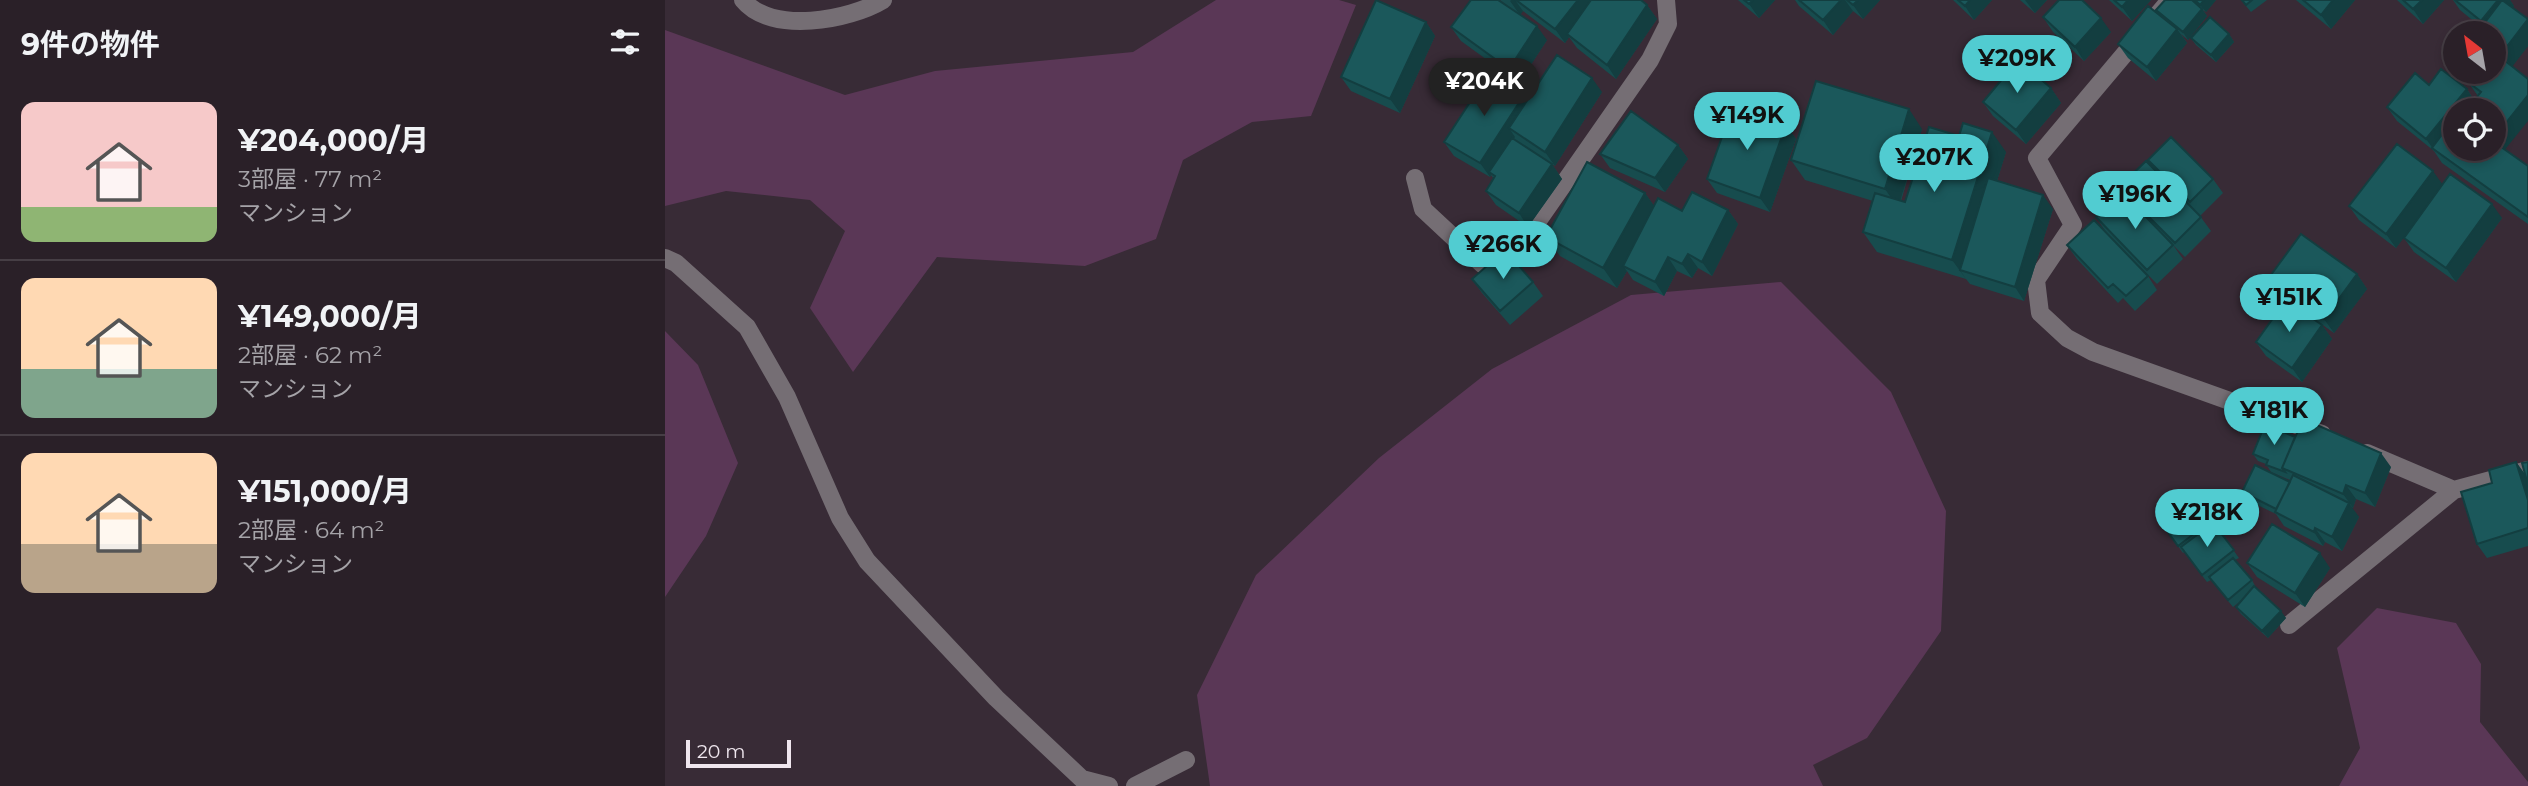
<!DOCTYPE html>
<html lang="ja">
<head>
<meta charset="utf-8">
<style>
	:root { --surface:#2a2028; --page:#322830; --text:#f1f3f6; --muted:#a5a3a8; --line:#463e45; --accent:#51ccd1 }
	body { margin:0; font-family:Montserrat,"Noto Sans JP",sans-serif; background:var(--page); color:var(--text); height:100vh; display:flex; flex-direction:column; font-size:26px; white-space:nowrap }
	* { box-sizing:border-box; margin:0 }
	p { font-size:23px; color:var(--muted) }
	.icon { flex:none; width:38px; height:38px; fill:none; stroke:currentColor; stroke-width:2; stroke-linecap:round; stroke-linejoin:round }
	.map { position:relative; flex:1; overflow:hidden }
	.side { display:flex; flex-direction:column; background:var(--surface); width:665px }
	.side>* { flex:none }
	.needle { width:46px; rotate:329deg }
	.tools { position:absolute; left:1778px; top:21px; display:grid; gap:14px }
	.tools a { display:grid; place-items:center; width:63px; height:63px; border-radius:50%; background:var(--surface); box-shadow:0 4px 10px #0003,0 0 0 2px var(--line); font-size:35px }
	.scale { position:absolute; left:21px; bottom:18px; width:105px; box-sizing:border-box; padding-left:7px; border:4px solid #efe6ee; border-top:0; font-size:19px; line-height:24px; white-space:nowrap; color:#efe6ee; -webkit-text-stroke:5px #382b36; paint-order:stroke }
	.price { position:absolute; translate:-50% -60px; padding:0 16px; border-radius:24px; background:var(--accent); color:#111; font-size:23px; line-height:46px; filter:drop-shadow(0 2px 4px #0008) }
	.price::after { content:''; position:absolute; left:50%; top:42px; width:21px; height:16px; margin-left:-10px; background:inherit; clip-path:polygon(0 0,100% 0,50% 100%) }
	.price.selected { background:#222; color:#fff }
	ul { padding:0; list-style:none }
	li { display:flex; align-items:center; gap:21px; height:175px; padding:0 21px }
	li+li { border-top:2px solid var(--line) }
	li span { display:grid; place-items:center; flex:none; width:196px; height:140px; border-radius:14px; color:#555 }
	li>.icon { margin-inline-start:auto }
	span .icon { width:84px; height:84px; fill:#fffc; stroke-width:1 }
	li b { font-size:30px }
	h2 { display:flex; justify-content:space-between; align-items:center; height:84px; padding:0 21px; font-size:30px }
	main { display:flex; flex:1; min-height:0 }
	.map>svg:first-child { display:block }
	.green { fill:#5a3756 }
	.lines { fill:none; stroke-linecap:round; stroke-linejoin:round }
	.minor { stroke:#756e74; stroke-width:18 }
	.wall { fill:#174c4e; fill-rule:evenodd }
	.shaded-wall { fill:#133e40 }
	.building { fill:#1b585b; stroke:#133e40; stroke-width:2 }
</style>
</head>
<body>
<main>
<section class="side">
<h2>9件の物件<svg class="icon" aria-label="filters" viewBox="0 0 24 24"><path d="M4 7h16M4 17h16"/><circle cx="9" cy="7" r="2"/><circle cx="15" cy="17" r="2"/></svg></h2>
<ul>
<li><span style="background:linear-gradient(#f6c9c9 75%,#8fb573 0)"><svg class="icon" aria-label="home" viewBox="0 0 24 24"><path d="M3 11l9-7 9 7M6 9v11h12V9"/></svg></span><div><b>¥204,000/月</b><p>3部屋 · 77 m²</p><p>マンション</p></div></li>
<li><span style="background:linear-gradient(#ffd9b3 65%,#7fa58c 0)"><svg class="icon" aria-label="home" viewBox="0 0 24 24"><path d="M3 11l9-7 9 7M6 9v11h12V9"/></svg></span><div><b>¥149,000/月</b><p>2部屋 · 62 m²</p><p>マンション</p></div></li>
<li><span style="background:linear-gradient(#ffd9b3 65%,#b9a48a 0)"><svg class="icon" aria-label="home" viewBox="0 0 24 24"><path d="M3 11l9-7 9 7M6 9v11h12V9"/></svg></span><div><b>¥151,000/月</b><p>2部屋 · 64 m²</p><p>マンション</p></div></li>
</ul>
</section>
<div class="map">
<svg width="1863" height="786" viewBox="0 0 1863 786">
	<rect width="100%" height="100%" fill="#382b36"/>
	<!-- green -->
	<path class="green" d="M551,0H674L691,5L646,116L587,122L518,160L491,239L420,266L272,257L188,372L145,308L180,231L145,200L61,191L0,206V30L180,95L270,71L468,52Z
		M1116,282L1226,392L1281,511L1276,631L1202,738L1148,765L1158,786H545L532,695L591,575L714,458L827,369L966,295Z
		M0,331L33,365L73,463L41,536L0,597Z
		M1712,608L1791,623L1816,664L1815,722L1863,782V786H1674L1695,748L1672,648Z"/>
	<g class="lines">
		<!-- minor -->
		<path class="minor" d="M78,0C106,35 185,20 218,0
			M1505,0L1372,158L1408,225L1371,280L1375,313L1402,338L1428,352L1657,434
			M750,178L758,209L817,264L838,271L985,60L1003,24L1001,0
			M0,258L11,263L82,327L122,397L175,518L202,561L331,698L417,779L444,786
			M1702,453L1789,490
			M1624,625L1789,490L1863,470
			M470,786L521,760"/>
	</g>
	<!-- wall -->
	<path class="wall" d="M835,0H976L982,5L992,19L951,79L912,48L904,37L900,43L858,11L855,15Z
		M1073,0H1110L1094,18Z
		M1130,0H1215L1198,19L1188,11L1168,35L1134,6Z
		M1288,0H1327L1309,20Z
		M1355,0H1382L1370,13Z
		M1444,0H1486L1467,21Z
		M1500,0H1551L1541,12L1538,10L1542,16L1523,40L1516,34L1522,43L1491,81L1463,58L1453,44L1494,15L1491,10Z
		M1576,0H1602L1586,12Z
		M1631,0H1690L1666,29Z
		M1732,0H1779L1758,24Z
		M1788,0H1845L1849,6L1848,7L1863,46L1847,66L1840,150L1863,166V224L1777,163L1769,151L1732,121L1722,107L1764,85L1802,89L1809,100L1813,96L1803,82L1829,72V33L1816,27L1795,10ZM1790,110H1829V149H1790Z
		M1378,17L1446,32L1419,61L1388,32Z
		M761,22L770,36L735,113L686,91L676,77Z
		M786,27L882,40L854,83L796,41Z
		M1564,34L1569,42L1551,62L1531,45L1526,38Z
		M1386,88L1396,103L1361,144L1328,116L1318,102Z
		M937,92L890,166L862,148L887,164L897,179L863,227L831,205L821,191L829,179L826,175L825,177L789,156L779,142Z
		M1121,125L1131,139L1105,212L1052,193L1042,179Z
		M1257,129L1236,201L1240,202L1341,152L1332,181L1388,209L1359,301L1305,284L1301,279L1212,252L1198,232L1208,201L1140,180L1126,160Z
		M1013,145L1023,159L1000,192L945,168L935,154Z
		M1483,160L1548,179L1558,193L1535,216L1546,231L1520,257L1497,234L1508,245L1518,259L1492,284L1441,232L1431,217L1462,198L1454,187L1490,171Z
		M1777,185L1837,218L1791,282L1749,252L1739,238L1756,214L1731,248L1694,220L1684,206Z
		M980,193L989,206L1017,211L1063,210L1073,224L1047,276L1033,268L1027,278L1012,271L999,296L968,280L962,271L952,288L895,256L881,237Z
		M1402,245L1483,276L1492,290L1470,311L1458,298L1453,303L1412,259Z
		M1692,274L1702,289L1669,333L1613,293L1603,279Z
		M807,279L868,282L878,296L845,325L817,293Z
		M1657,325L1667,339L1637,382L1601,356L1591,342Z
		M1630,437L1726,467L1710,507L1691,499L1688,508L1686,507L1694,517L1677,551L1660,542L1658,546L1619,526L1611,514L1582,500L1577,492L1624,482L1625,480L1606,472L1601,464L1593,461L1588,454Z
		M1851,462L1860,474L1863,462V546L1822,558L1812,544L1827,483Z
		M1527,493L1574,558L1570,560L1587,580L1591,588L1621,618L1603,638L1576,614L1571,607L1577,600L1568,607L1546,580L1542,582L1519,552L1518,553L1495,521L1509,512Z
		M1582,563L1665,568L1640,607L1592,577Z"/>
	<!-- shaded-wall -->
	<path class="shaded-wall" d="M846,0H850L858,11L855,15L845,1Z
		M913,0H934L902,34L904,37L900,43L890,29Z
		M1088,0H1110L1094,18L1084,4Z
		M1176,0H1180L1188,11L1168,35L1158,20Z
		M1193,0H1215L1198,19L1188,5Z
		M1305,0H1327L1309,20L1300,6Z
		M1360,0H1382L1370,13Z
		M1463,0H1486L1467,21L1457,7Z
		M1539,0H1551L1541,12L1535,5Z
		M1668,0H1690L1666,29L1656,15Z
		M1757,0H1779L1758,24L1748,9Z
		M1833,0H1845L1849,6L1827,33H1825L1816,21Z
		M982,5L992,19L951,79L942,65Z
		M1537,9L1542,16L1523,40L1518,32Z
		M1436,18L1446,32L1419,61L1410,47Z
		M1863,19V46L1847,67L1837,53Z
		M761,22L770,36L735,113L725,99Z
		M872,26L882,40L854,83L844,69Z
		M1512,29L1522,43L1491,81L1482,67Z
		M1564,34L1569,42L1551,62L1546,55Z
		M927,78L937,92L890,166L880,152Z
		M1386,88L1396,103L1361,144L1351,130Z
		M1802,89L1811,104L1806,110H1790V130L1769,150L1761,139Z
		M859,95L868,109L844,128L850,137L827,174L824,172L826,175L825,177L815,163Z
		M1863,95V121L1838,152L1829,138Z
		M1244,109L1257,129L1233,208L1220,189Z
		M1121,125L1131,139L1105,212L1095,198Z
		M1327,132L1341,152L1303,273L1295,270L1301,279L1287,260Z
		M1013,145L1023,159L1000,192L990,178Z
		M887,164L897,179L863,227L854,213Z
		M1768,171L1778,185L1731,248L1721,234Z
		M980,193L994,213L958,266L962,271L952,288L938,268Z
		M1378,195L1388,209L1359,301L1350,287Z
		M1827,204L1837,218L1791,282L1781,268Z
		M1063,210L1073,224L1047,276L1037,262Z
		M1023,254L1033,268L1027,278L1017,264Z
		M1003,257L1012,271L999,296L990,282Z
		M1692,274L1702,289L1669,333L1659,319Z
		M1657,325L1667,339L1637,382L1627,368Z
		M1716,453L1726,467L1710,507L1700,493Z
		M1851,462L1861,476L1863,482V500Z
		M1681,485L1691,499L1688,508L1678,494Z
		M1684,503L1694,517L1677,551L1667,537Z
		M1650,528L1660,542L1658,546L1649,532Z
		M1655,553L1665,568L1640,607L1630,593Z
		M1616,611L1621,618L1603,638L1597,631Z"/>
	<!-- building -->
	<path class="building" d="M711,0L761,22L725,99L676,77Z
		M806,0H833L872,26L844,69L786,27Z
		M851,0H913L890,29Z
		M926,0H976L982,5L942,65L902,34Z
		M1079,0H1088L1084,4Z
		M1134,0H1176L1158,20Z
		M1182,0H1193L1188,5Z
		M1293,0H1305L1300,6Z
		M1394,0H1417L1436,18L1410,47L1378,17Z
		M1449,0H1463L1457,7Z
		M1500,0H1527L1537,9L1518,32L1491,10Z
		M1530,0H1539L1535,5Z
		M1577,0H1587L1581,5Z
		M1638,0H1668L1656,15Z
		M1738,0H1757L1748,9Z
		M1790,0H1833L1816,21Z
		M1837,0L1863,19L1837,53L1829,47V33H1812Z
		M1483,6L1512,29L1482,67L1453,44Z
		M1545,17L1564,34L1546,55L1526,38Z
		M1829,52L1863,79V95L1829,138V110H1801L1816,92L1803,82L1812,72H1829Z
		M892,55L927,78L880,152L844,128Z
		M1353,60L1386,88L1351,130L1318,102Z
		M1776,69L1802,89L1761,139L1722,107L1750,73L1764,85Z
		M824,73L859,95L815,163L779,142Z
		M1151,81L1244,109L1220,189L1126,160Z
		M1068,106L1121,125L1095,198L1042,179Z
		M966,111L1013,145L990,178L935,154Z
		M1790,117V149H1829V142L1863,166V217L1767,148Z
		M1298,123L1327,132L1287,260L1198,232L1210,193L1240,202L1264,127L1294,136Z
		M1506,137L1548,179L1525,202L1483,160Z
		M847,138L887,164L854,213L821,191L830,176L824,172Z
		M1732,144L1768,171L1721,234L1684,206Z
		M1481,161L1536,217L1510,243L1454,187Z
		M922,162L980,193L938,268L881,237Z
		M1785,174L1827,204L1781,268L1739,238Z
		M1323,178L1378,195L1350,287L1295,270Z
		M1027,192L1063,210L1037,262L1023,254L1017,264L1003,257L990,282L958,266L993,198L1017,211Z
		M1457,192L1508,245L1482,270L1431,217Z
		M1429,220L1483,276L1461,296L1448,284L1443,288L1402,245Z
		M1636,234L1692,274L1659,319L1603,279Z
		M840,250L868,282L835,311L807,279Z
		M1621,300L1657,325L1627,368L1591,342Z
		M1638,419L1716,453L1700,493L1681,485L1678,494L1617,468Z
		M1600,424L1630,437L1617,468L1620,472L1601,465L1603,460L1588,454Z
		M1851,462L1863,500V528L1812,544L1796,492L1827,483L1824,470Z
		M1863,462V485L1857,463Z
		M1590,465L1625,482L1611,509L1577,492Z
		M1628,475L1684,503L1667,537L1650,528L1649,532L1610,512Z
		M1527,493L1547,520L1513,546L1495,521L1509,512L1506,508Z
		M1548,523L1569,550L1537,575L1516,547Z
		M1607,524L1655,553L1630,593L1582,563Z
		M1568,558L1587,580L1563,600L1544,577Z
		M1589,586L1616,611L1597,631L1571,607Z"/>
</svg>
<div class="tools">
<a><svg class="needle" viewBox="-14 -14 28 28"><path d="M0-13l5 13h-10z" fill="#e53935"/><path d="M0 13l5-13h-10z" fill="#a5a3a8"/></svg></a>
<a><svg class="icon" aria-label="locate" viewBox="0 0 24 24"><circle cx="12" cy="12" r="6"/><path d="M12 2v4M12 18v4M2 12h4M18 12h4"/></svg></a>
</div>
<div class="scale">20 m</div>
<b class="price" style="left:1352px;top:95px">¥209K</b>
<b class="price selected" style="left:819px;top:118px">¥204K</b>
<b class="price" style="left:1082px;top:152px">¥149K</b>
<b class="price" style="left:1269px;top:194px">¥207K</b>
<b class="price" style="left:1470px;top:231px">¥196K</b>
<b class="price" style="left:838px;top:281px">¥266K</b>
<b class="price" style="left:1624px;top:334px">¥151K</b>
<b class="price" style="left:1609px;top:447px">¥181K</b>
<b class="price" style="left:1542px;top:549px">¥218K</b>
</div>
</main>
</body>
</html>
